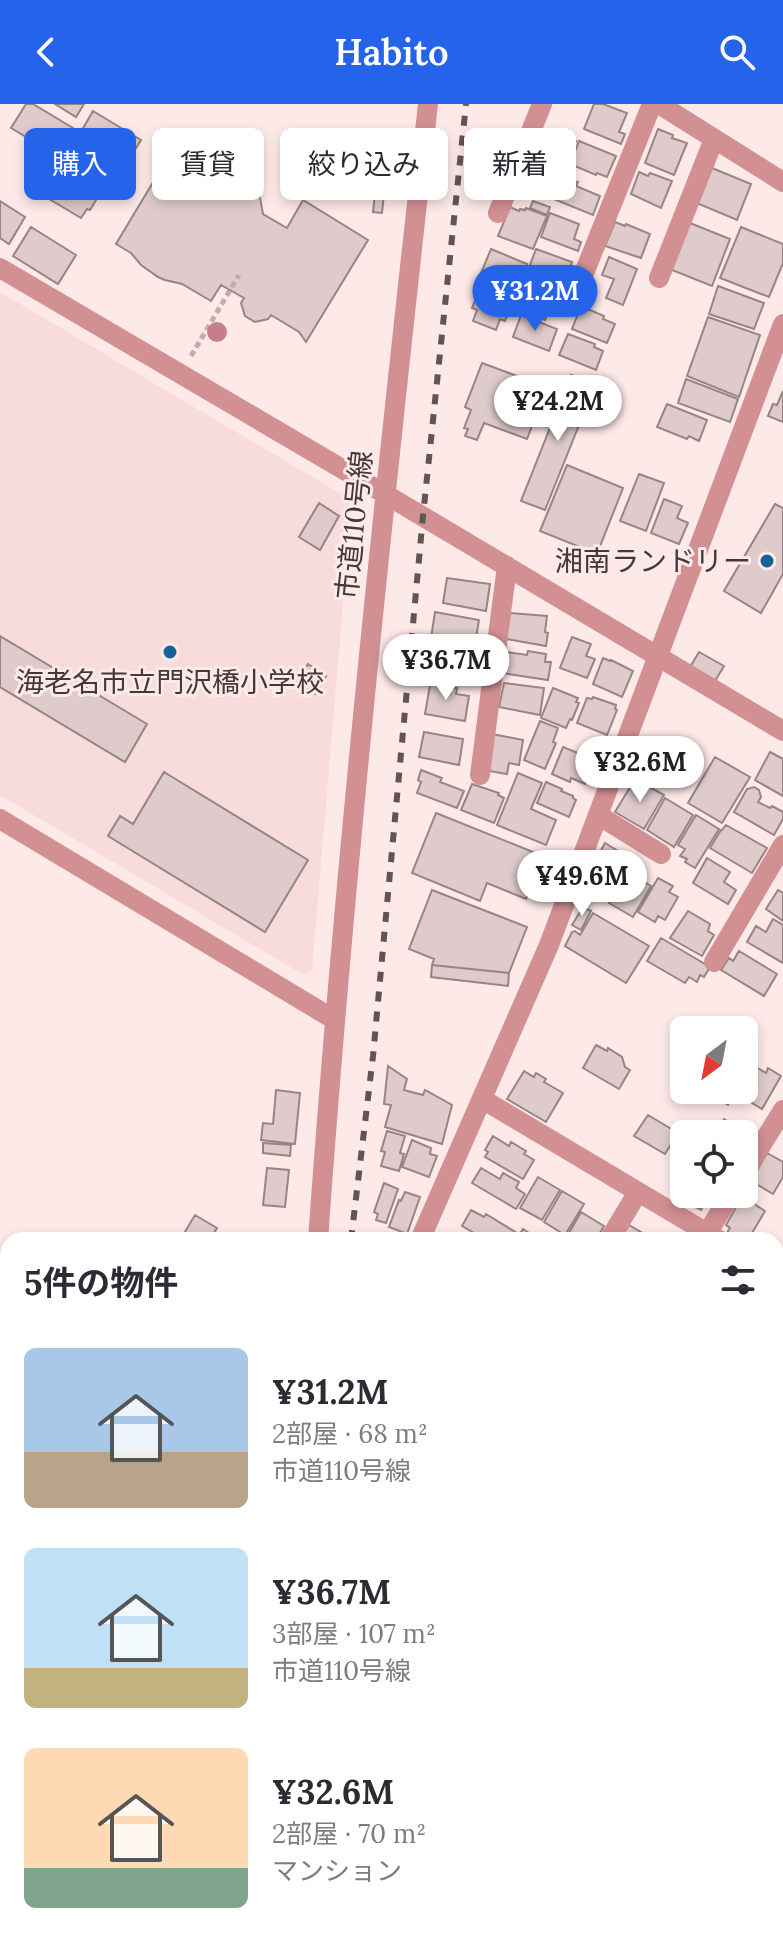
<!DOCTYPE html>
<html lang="ja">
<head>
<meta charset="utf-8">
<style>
	:root { --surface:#fff; --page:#f7f7f7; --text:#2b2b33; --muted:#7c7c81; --accent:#2563eb }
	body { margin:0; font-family:Lora,"Noto Sans JP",serif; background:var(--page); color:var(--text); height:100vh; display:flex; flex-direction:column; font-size:30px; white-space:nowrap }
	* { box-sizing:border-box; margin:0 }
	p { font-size:26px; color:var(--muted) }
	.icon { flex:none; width:44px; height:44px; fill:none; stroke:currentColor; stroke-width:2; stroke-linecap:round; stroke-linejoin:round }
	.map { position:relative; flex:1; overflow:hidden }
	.panel { position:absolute; left:0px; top:1128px; width:784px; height:712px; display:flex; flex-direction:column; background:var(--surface); border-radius:24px 24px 0 0; box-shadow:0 4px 12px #0003 }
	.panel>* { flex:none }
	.top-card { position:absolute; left:24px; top:24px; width:736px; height:72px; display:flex; gap:16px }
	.needle { width:52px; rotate:212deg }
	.fabs { position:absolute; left:670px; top:912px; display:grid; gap:16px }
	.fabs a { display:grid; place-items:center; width:88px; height:88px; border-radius:12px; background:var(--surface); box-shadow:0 4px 12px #0003; font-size:40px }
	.price { position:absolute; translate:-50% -68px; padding:0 18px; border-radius:28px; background:#fff; color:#222; font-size:26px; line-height:52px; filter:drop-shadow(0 2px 4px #0008) }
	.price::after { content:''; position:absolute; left:50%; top:48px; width:24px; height:18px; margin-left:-12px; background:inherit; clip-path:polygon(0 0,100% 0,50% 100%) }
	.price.current { background:var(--accent); color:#fff }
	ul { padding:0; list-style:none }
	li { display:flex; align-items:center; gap:24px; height:200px; padding:0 24px }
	li span { display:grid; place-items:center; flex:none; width:224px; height:160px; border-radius:12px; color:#555 }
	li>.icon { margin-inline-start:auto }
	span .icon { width:96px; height:96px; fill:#fffc; stroke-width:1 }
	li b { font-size:34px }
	h2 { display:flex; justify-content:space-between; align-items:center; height:96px; padding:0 24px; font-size:34px }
	.pill { padding:0 28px; border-radius:12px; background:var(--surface); box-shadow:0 4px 12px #0003; font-size:28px; line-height:72px }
	.pill.current { background:var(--accent); color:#fff }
	header { display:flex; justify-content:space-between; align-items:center; height:104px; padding:0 24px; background:var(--accent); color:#fff; font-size:36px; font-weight:600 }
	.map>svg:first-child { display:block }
	.built { fill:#f8dbdb }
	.building { fill:#dfcbcb; stroke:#978585; stroke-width:2 }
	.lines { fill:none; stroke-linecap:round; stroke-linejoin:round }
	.path { stroke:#bfaeae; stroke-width:5; stroke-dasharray:6 4; stroke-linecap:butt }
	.minor { stroke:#d29092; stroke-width:20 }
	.rail { stroke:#5f5555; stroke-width:6; stroke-dasharray:10 10; stroke-linecap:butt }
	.tree { fill:#c67f88 }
	.poi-dot { fill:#146496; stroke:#fee9e9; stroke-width:3 }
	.labels { text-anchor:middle; stroke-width:6; stroke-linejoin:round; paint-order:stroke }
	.street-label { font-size:28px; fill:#423a3a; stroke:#fee9e9 }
	.poi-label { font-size:28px; fill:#423a3a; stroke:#fee9e9; text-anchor:end }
</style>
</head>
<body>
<header><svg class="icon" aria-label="back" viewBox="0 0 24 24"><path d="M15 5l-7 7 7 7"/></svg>Habito<svg class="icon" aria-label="search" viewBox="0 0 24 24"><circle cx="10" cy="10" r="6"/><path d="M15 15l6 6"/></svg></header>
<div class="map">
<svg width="783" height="1840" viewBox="0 0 783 1840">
	<rect width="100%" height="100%" fill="#fee9e9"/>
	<!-- built -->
	<path class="built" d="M0,188L346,393L351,405L312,866L302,870L0,691Z"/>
	<!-- building -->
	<path class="building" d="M26,0H33L78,27L61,54L11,24Z
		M55,0H84L76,13Z
		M594,0H603L627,9L619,28L625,30L621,40L584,25Z
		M93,7L141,36L123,65L109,57L105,63L93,56L95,53L74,40Z
		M658,25L673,31L672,34L687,39L674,71L645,59Z
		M557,29L576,37L567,60L534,47L540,31L554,37Z
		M182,30L192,36L209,39L221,43L244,59L258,83L263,110L287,124L303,96L368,136L306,238L299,228L271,211L268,215L255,218L245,212L241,199L244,194L221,181L211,197L182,180L165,176L158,173L141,161L131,149L116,140Z
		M579,37L616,52L607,73L597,69L596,71L570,60Z
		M532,50L556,57L555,59L567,64L556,88L544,83L546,80L538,77L540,74L533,71L535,66L527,63Z
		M707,62L751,80L737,116L692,97Z
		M639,68L648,72L650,69L672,77L661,104L631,90Z
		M57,70L84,85L82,87L96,96L90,106L87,105L81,114L44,92Z
		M565,74L578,78L576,82L600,92L593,111L556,96Z
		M375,89L384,90L382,109L373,108Z
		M0,97L25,113L9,140L0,134Z
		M533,97L550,103L547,111L530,104Z
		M510,103L519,107L520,105L525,106L526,104L547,112L533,145L498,132Z
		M550,109L579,120L574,135L581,138L578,147L541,133Z
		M685,117L730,135L712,182L667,164Z
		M615,118L625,122L626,120L650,130L641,154L605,142Z
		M31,123L76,151L58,180L13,152Z
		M741,123L783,140V159L769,193L720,174Z
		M491,145L527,160L520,177L512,174L510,181L481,169Z
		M536,145L572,158L562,183L527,169Z
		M609,153L637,165L623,201L606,194L614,175L602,171Z
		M523,177L539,183L538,186L558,194L553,207L549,205L545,216L512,203Z
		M718,182L764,199L754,225L709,210Z
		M489,187L502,193L501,195L512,200L505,217L500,215L496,226L473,217L477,206L472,204L476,194L485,198Z
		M581,202L604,212L603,215L615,220L607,239L572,225Z
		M521,211L557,225L549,247L513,233Z
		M708,213L760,231L739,293L687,272Z
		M568,230L595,240L594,243L603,247L596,266L559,251Z
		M482,259L547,283L527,335L484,319L477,336L465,332L468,325L464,324L471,306L465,303Z
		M571,271L595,281L545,406L521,397Z
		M686,275L738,295L730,318L678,299Z
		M783,287V318L768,312L773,300L777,301Z
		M667,300L707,316L699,337L689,332L687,335L657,323Z
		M567,361L623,384L597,450L540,427Z
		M639,370L664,379L646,427L620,417Z
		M664,395L682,402L677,414L688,419L679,440L651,429Z
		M319,399L339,412L320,446L299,433Z
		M775,400L783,404V470L761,509L724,487Z
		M447,474L490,480L486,507L443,499Z
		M435,508L479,516L476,534H473L472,540L431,534Z
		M510,509L547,512L545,528L548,529L546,542L506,535Z
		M0,532L147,620L125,658L0,583Z
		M572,533L591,540L586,552L595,555L587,574L560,564Z
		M436,543L454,545L453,548L475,552L472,572L468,571L467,578L431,572Z
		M528,547L546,550L545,558H551L548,576L502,569L504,553H507V548L527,551Z
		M699,548L724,562L715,577L690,563Z
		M603,554L610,557L611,556L633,567L622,593L593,580Z
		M308,560L326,572L315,590L296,579Z
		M431,575L450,579V583L457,584L456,590L469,592L465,617L425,610Z
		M504,579L544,584L540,611L499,603Z
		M553,584L578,594L576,598L579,599L572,616L570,615L566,624L541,614Z
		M593,593L616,601L615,605L617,606L607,631L577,619L587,594L592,595Z
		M540,617L558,624L553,638L556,639L545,665L524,656Z
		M424,628L463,635L459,661L419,653Z
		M492,630L523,636L519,661L509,659L507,670L489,667Z
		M563,643L595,656L585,680L571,674L570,678L552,670Z
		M770,648L783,655V692L755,676Z
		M715,653L750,673L722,719L688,699Z
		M421,666L442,674L440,678L464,687L457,704L417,689L421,678L418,676Z
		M164,668L308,756L265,828L108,732L120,712L133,720Z
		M518,669L542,679L531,705L556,716L546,741L497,721Z
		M635,675L664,691L644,725L615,708Z
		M546,678L562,685L561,687L573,692V694L576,696L569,713L537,699Z
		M472,680L499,689L498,691L504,694L494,719L461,706Z
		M754,683L759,686L761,693L758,698L770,704L772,702L783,708V715L774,731L734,708L747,685Z
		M665,694L693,711L674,743L647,726Z
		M436,709L543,752L526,795L487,779L480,797L412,769Z
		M696,711L719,725L695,764L685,758L687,755L680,752L685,745L678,741Z
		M726,721L767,744L752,769L710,744L721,726H722Z
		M605,739L631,755L610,789L593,780L597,773L590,770L600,753L598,752Z
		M707,754L730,768L724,778L736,786L728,800L693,779Z
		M627,768L651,782L633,813L609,799Z
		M658,774L673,782L669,788L678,793L665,816L658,812L655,818L638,808Z
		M432,786L527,823L509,869L432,861L434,855L409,845Z
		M778,786L783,789V817L766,805Z
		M583,803L591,807L581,826L572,821Z
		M688,807L710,820L708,827L714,831L702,852L670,834Z
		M593,809L649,842L626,879L565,842L572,828L575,827L580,831Z
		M773,815L783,821V859L747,838L756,822L766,828Z
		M661,834L710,863L704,873L700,871L697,878L689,873L685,879L647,857Z
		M739,847L777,870L764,892L721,866L729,854L733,857Z
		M432,861L509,869L508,882L431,873Z
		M596,941L607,947L608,944L622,953L625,963L630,966L619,985L583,964Z
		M388,962L407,975L404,986L423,991L425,986L452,1001L442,1040L385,1023L391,1001L384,1000Z
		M756,963L766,969L768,964L781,972L762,1005L739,991L742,986H744V982Z
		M524,967L534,973L536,969L546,975L544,978L563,989L546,1018L507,995Z
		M276,986L300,989L295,1040L261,1036L263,1019L273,1020Z
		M702,986H737L728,1001Z
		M648,1011L678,1029L665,1050L634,1032Z
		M724,1015L739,1024L736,1030H715Z
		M387,1027L405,1032L400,1049L404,1050L399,1067L381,1062L385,1048L381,1047Z
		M493,1032L509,1042L511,1038L526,1047L524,1050L534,1056L523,1075L485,1053L488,1048L485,1046Z
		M412,1036L431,1044L430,1050L437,1052L429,1073L402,1063Z
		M263,1039L291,1041L290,1052L263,1049Z
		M767,1049L783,1058V1073L773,1090L751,1077Z
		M267,1064L289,1066L285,1103L263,1101Z
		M481,1064L500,1075L503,1069L519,1078L516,1084L525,1090L516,1105L472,1079Z
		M538,1073L560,1086L542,1116L520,1104Z
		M384,1079L398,1085L386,1119L376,1116L378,1110L374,1108Z
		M684,1083V1090H710L701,1106L678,1094Z
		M562,1087L584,1100L565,1131L544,1118Z
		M405,1088L420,1093L407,1130L389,1123L399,1096L401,1097Z
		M739,1098L748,1103L751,1098L765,1107L748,1136H739L727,1129L730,1124L726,1121Z
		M471,1106L484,1113L486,1110L517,1129L513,1136H486L462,1122Z
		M581,1108L604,1122L596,1136H565Z
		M195,1111L217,1124L210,1136H180Z
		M629,1121L651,1134L650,1136H619Z
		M523,1125L532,1131L533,1130L544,1136H516Z
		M781,1287L783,1288V1324L776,1319V1288L780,1290Z
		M776,1329L779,1331L778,1333L783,1336V1345L776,1357Z
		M776,1373L782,1377L783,1375V1395L776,1407Z
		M776,1426L783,1430V1445L776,1457Z
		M0,1504L8,1509V1518L5,1523L0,1520Z
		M8,1521V1628L6,1632L0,1629V1532Z
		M55,1832H69L83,1840H53L51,1839Z
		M295,1832H317L312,1840H308Z
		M343,1832H373L368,1840H356Z
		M401,1832H441L449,1836L447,1840H411L400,1834Z
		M493,1832H525L520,1840H498L491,1835Z
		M529,1832H544L552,1837L551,1840H524Z
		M612,1832H631L629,1836L633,1838L637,1832H644L651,1836L648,1840H607Z"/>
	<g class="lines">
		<!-- path -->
		<path class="path" d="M191,252L239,171"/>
		<!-- minor -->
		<path class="minor" d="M659,0L783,78
			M498,109L542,0
			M0,164L385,390L783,627
			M659,174L714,35
			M572,199L652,0
			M480,671L507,462
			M598,711L661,750
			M0,715L335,916
			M714,858L783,741
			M482,995L719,1136
			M744,1069L783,1006
			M318,1136C345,757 386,378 428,0
			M420,1136L549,841L783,220
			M609,1136L638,1088
			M703,1136L731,1090
			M776,1170L783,1174
			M776,1225L783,1214
			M0,1242L8,1247
			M776,1502L783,1505
			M776,1534L783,1522
			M776,1700L783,1704
			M0,1762L8,1767
			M750,1832L764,1840
			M21,1840L25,1832
			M378,1840L383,1832
			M596,1840L601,1832"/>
		<!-- rail -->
		<path class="rail" d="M351,1136L373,952L423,412L466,0
			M130,1840L133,1832"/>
	</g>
	<!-- trees -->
	<circle class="tree" cx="217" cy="228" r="10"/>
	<!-- markers -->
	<g class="poi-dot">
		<circle cx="767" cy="457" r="8"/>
		<circle cx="170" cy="548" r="8"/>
	</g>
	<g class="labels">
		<!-- street labels -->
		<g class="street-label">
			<text transform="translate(354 421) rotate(-84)" y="10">市道110号線</text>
		</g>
		<!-- poi labels -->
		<g class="poi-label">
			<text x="751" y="467">湘南ランドリー</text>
			<text x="170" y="588" text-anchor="middle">海老名市立門沢橋小学校</text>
		</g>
	</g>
</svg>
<div class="fabs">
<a><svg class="needle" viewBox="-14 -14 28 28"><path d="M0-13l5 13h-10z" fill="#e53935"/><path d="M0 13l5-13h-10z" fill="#7c7c81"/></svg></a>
<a><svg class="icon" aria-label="locate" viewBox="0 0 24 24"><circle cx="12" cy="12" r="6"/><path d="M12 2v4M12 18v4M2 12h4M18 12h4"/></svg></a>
</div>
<b class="price current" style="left:535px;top:229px">¥31.2M</b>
<b class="price" style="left:558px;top:339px">¥24.2M</b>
<b class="price" style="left:446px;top:598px">¥36.7M</b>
<b class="price" style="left:640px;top:700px">¥32.6M</b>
<b class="price" style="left:582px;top:814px">¥49.6M</b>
<div class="top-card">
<a class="pill current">購入</a>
<a class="pill">賃貸</a>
<a class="pill">絞り込み</a>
<a class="pill">新着</a>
</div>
<section class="panel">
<h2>5件の物件<svg class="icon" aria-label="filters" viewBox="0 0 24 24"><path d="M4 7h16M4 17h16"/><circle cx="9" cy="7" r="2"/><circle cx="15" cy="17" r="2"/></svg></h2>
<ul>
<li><span style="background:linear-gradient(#a9c7e8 65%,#b9a48a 0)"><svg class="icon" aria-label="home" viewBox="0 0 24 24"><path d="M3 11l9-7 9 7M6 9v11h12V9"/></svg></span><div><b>¥31.2M</b><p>2部屋 · 68 m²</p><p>市道110号線</p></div></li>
<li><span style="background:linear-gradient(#bfe0f5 75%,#c2b280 0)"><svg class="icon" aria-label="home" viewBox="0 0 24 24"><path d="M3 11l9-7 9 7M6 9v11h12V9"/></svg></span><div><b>¥36.7M</b><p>3部屋 · 107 m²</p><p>市道110号線</p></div></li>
<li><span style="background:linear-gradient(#ffd9b3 75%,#7fa58c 0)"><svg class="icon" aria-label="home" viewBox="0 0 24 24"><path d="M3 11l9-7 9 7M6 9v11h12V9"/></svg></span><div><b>¥32.6M</b><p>2部屋 · 70 m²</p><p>マンション</p></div></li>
</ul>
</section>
</div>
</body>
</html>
